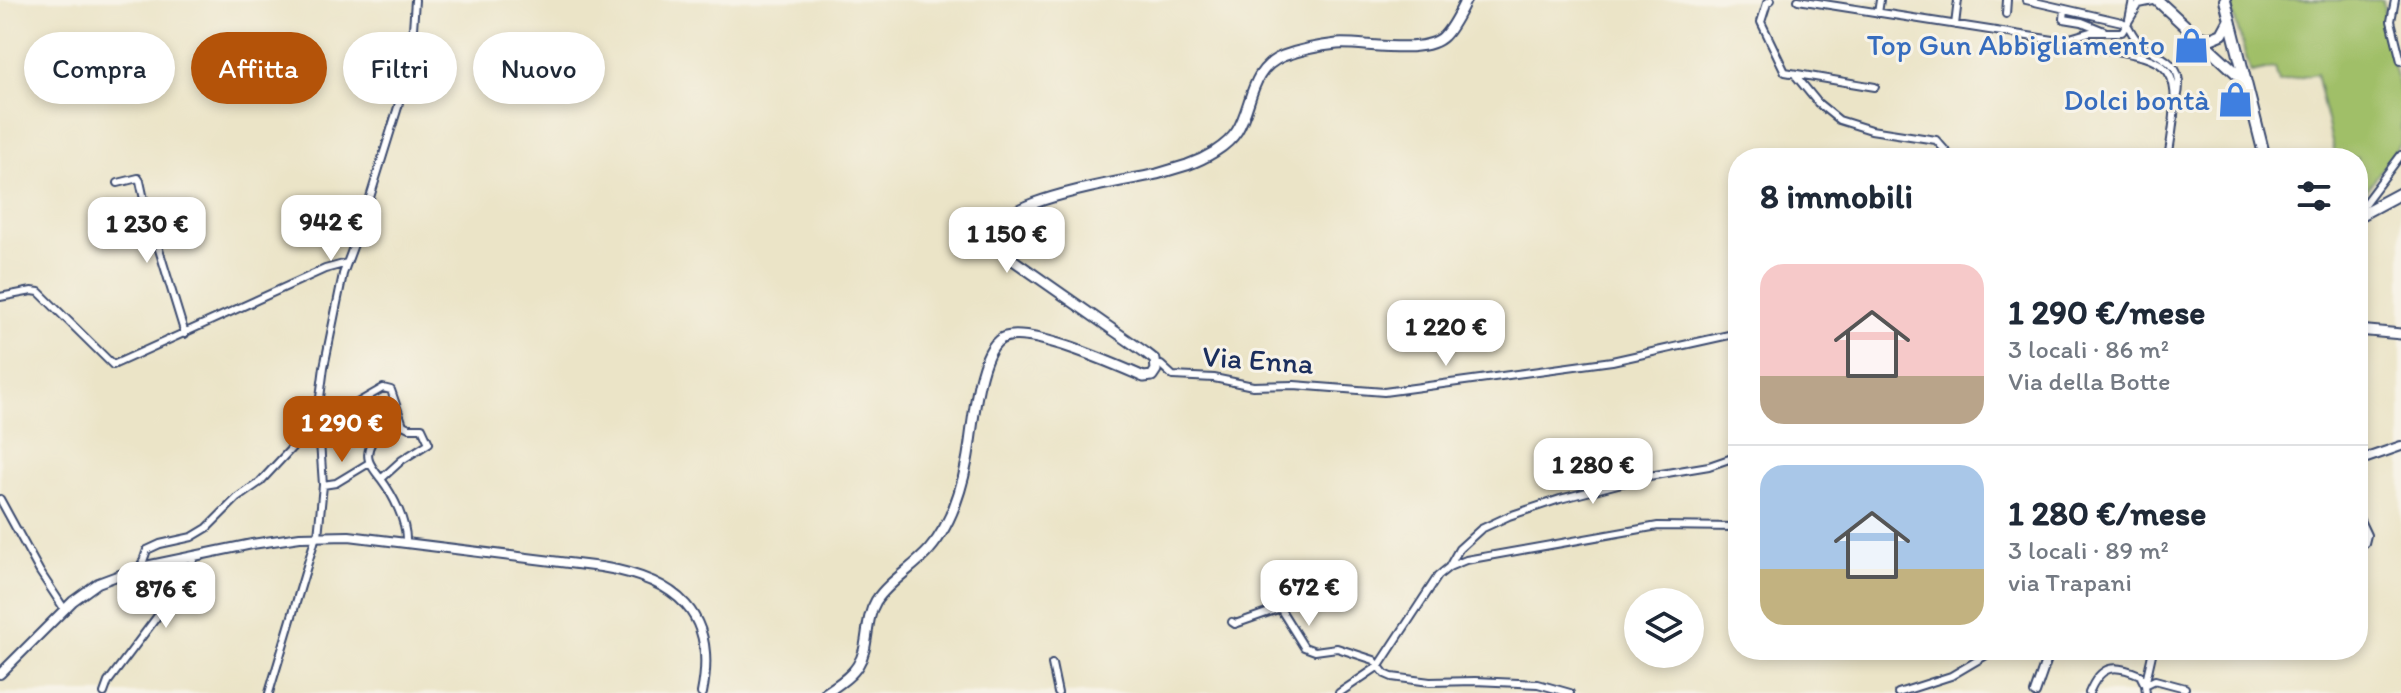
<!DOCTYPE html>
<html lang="it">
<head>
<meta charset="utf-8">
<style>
	:root { --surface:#fff; --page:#f6f6f7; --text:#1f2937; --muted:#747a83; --line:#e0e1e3; --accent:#b45309 }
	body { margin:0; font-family:Itim,sans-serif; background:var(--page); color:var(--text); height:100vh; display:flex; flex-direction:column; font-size:30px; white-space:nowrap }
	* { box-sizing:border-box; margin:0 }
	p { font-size:26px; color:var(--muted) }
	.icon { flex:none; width:44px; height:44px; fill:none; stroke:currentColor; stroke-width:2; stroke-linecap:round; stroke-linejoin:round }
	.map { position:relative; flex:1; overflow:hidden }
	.side { position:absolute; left:1728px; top:148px; width:640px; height:512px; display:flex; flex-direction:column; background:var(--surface); border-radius:32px; box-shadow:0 4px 12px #0003 }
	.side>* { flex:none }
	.guide { position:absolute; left:24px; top:32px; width:760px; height:72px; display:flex; gap:16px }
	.tools { position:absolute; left:1624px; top:588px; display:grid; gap:16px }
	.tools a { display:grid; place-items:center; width:80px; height:80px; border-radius:50%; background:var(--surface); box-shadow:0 4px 12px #0003; font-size:40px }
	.price { position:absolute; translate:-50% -68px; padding:0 18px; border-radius:16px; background:#fff; color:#222; font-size:26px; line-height:52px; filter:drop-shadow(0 2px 4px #0008) }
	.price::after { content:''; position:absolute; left:50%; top:48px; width:24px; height:18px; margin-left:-12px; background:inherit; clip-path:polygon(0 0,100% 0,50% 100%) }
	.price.on { background:var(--accent); color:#fff }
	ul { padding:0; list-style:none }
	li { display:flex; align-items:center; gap:24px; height:200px; padding:0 32px }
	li+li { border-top:2px solid var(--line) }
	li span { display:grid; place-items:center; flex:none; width:224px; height:160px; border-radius:24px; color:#555 }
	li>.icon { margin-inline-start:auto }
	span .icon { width:96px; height:96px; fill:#fffc; stroke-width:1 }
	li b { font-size:34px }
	h2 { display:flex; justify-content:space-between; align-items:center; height:96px; padding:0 32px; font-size:34px }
	.tag { padding:0 28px; border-radius:36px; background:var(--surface); box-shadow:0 4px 12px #0003; font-size:28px; line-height:72px }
	.tag.on { background:var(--accent); color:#fff }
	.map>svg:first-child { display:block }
	.green { fill:#a0bf68; stroke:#5e7763; stroke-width:2 }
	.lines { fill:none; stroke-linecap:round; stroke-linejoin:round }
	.minor-casing { stroke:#3a4a6e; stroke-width:10 }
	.tertiary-casing { stroke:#3a4a6e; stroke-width:12 }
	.secondary-casing { stroke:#3a4a6e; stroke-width:13 }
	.primary-casing { stroke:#3a4a6e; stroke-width:14 }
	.minor { stroke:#fff; stroke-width:6 }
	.tertiary { stroke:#fff; stroke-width:8 }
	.secondary { stroke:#fff; stroke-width:9 }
	.primary { stroke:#fff; stroke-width:10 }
	.labels { text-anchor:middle; stroke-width:6; stroke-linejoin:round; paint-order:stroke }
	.shop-label { font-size:30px; fill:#366cbe; stroke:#f7f3e8; text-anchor:end }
	.street-label { font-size:30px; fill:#1b2f5e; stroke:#f7f3e8 }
</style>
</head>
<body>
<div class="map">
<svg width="2401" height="693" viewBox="0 0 2401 693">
	<rect width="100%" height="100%" fill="#f7f3e8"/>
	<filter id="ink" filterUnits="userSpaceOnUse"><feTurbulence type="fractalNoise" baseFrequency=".0125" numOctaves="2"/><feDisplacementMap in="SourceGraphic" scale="16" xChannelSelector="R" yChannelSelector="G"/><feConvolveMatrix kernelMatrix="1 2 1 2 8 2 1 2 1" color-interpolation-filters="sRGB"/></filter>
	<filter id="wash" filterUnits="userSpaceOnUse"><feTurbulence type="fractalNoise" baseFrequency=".006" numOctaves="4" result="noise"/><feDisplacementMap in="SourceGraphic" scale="32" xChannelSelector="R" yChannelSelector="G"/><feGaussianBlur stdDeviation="1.8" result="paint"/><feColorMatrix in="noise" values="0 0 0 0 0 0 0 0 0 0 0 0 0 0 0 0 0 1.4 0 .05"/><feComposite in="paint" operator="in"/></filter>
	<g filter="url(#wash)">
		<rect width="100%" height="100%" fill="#ebe4c7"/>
		<!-- green -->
		<path class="green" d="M2229,0H2383L2389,49L2401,96V142L2358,202V158H2324L2335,154L2316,74L2279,82L2275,68L2251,73Z"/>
	</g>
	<g filter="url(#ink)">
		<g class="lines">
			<defs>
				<path id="minor" d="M1771,0L1767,3L1761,22L1785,72L1875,87
					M1798,0L2060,41L2090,32H2122L2139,4L2158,0
					M2026,0L2122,22L2128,26
					M2395,0L2391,21L2401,61
					M2065,9L2064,19L2082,22L2104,31
					M1878,13L1880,0
					M2006,14L2007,0
					M2129,19L2133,0
					M1955,25L1958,0
					M2128,26C2131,31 2134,38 2139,42C2159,60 2187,60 2177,99
					M2070,40L2077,44C2172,61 2186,54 2168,158
					M1796,76L1818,103L1839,120L1871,130L1936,140L1952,158
					M118,183L138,178L140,181L145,204L185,334
					M2358,212L2401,155
					M0,297L32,291L39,292L113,365L325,269L347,263
					M1157,365H1161L1173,376L1214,378L1253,386L1294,385L1384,392L1612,361L1738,333
					M327,412L350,407L383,388L391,390L403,425C390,430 377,426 365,432
					M327,412L351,435L365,432L372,442C363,458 371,466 381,479
					M403,425L409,428H422L429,443L402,460L381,479C393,495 407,522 406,542
					M323,485L336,483L369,463
					M0,499L40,572L65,610
					M2358,516L2367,535L2365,543L2358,546
					M318,536L323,485L318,413L324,367L343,274L363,220L398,107L413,29L415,0
					M141,567L147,550L160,544L192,537L207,528L237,498L260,482L301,438L318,426
					M1449,567L1459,549L1481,529L1509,516L1560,499L1649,476L1709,466L1738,456
					M1232,622L1235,624L1278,609L1281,610L1304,647L1315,651L1337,648L1374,660L1385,674L1392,677L1430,682L1475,681L1538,684L1570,693
					M1052,664L1058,693
					M2145,685L2155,680L2185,688
					M2145,685L2153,650
					M104,693L108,682L189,574L194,557
					M269,693L316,536
					M1339,693L1379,666L1438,576L1449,567L1466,560L1658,526L1738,527
					M1898,693L1951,676L1995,650
					M2089,693C2101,664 2114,664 2140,675L2145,685L2146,693"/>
				<path id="tertiary" d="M2358,461L2401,446
					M0,674L73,601L98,583L141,567L252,544L300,537L349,536L601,567C676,579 718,613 702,693
					M2035,693L2050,650"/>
				<path id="secondary" d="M2358,330L2401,334
					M826,693C837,685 851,677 858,665C870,646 864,621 876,601C889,581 913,568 929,550C950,526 961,492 967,461C973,434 976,346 1005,337C1034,328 1116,365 1144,377L1152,376L1156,370L1155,360L1146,353L1003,253C952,203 1134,180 1157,174C1167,171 1177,168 1187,165C1204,159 1227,147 1237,131C1253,105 1249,70 1283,56C1300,50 1318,46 1337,44C1363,42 1425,56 1444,36C1453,27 1460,11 1466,0"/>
				<path id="primary" d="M2157,0L2244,80
					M2225,0L2265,158
					M2199,37L2210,39L2222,34L2229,21
					M2358,216L2401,193"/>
			</defs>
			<!-- minor casing -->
			<use href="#minor" class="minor-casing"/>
			<!-- tertiary casing -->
			<use href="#tertiary" class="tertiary-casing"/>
			<!-- secondary casing -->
			<use href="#secondary" class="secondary-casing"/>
			<!-- primary casing -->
			<use href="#primary" class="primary-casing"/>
			<!-- minor -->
			<use href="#minor" class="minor"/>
			<!-- tertiary -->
			<use href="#tertiary" class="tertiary"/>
			<!-- secondary -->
			<use href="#secondary" class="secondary"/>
			<!-- primary -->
			<use href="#primary" class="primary"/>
		</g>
	</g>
	<!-- icons -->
	<defs>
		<symbol id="shop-bare" viewBox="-9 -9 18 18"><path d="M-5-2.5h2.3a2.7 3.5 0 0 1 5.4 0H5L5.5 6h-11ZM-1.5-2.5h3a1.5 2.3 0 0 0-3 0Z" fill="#3f7fe0" stroke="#f7f3e8" stroke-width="2.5" paint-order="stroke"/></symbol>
	</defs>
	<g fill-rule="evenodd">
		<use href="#shop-bare" x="2166" y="20" width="51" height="51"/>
		<use href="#shop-bare" x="2210" y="74" width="51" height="51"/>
	</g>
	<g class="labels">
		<!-- shop labels -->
		<g class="shop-label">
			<text x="2165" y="55">Top Gun Abbigliamento</text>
			<text x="2210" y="110">Dolci bontà</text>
		</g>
		<!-- street labels -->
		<g class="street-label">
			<text transform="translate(1258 360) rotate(4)" y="10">Via Enna</text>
		</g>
	</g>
</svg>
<div class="tools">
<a><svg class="icon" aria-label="layers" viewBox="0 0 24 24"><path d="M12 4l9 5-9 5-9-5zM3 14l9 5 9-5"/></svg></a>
</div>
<b class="price" style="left:331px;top:263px">942 €</b>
<b class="price" style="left:147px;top:265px">1 230 €</b>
<b class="price" style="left:1007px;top:275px">1 150 €</b>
<b class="price" style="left:1446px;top:368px">1 220 €</b>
<b class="price on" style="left:342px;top:464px">1 290 €</b>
<b class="price" style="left:1593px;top:506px">1 280 €</b>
<b class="price" style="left:1309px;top:628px">672 €</b>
<b class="price" style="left:166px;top:630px">876 €</b>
<div class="guide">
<a class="tag">Compra</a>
<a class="tag on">Affitta</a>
<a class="tag">Filtri</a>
<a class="tag">Nuovo</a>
</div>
<section class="side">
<h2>8 immobili<svg class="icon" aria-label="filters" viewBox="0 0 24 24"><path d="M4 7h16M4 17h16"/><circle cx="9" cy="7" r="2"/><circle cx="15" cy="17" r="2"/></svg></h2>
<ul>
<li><span style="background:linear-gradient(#f6c9c9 70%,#b9a48a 0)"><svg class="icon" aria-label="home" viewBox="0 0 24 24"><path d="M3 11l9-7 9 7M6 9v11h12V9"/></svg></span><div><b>1 290 €/mese</b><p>3 locali · 86 m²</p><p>Via della Botte</p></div></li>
<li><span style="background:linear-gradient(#a9c7e8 65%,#c2b280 0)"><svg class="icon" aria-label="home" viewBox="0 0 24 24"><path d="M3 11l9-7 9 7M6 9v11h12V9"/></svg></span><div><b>1 280 €/mese</b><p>3 locali · 89 m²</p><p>via Trapani</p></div></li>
</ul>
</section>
</div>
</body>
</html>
